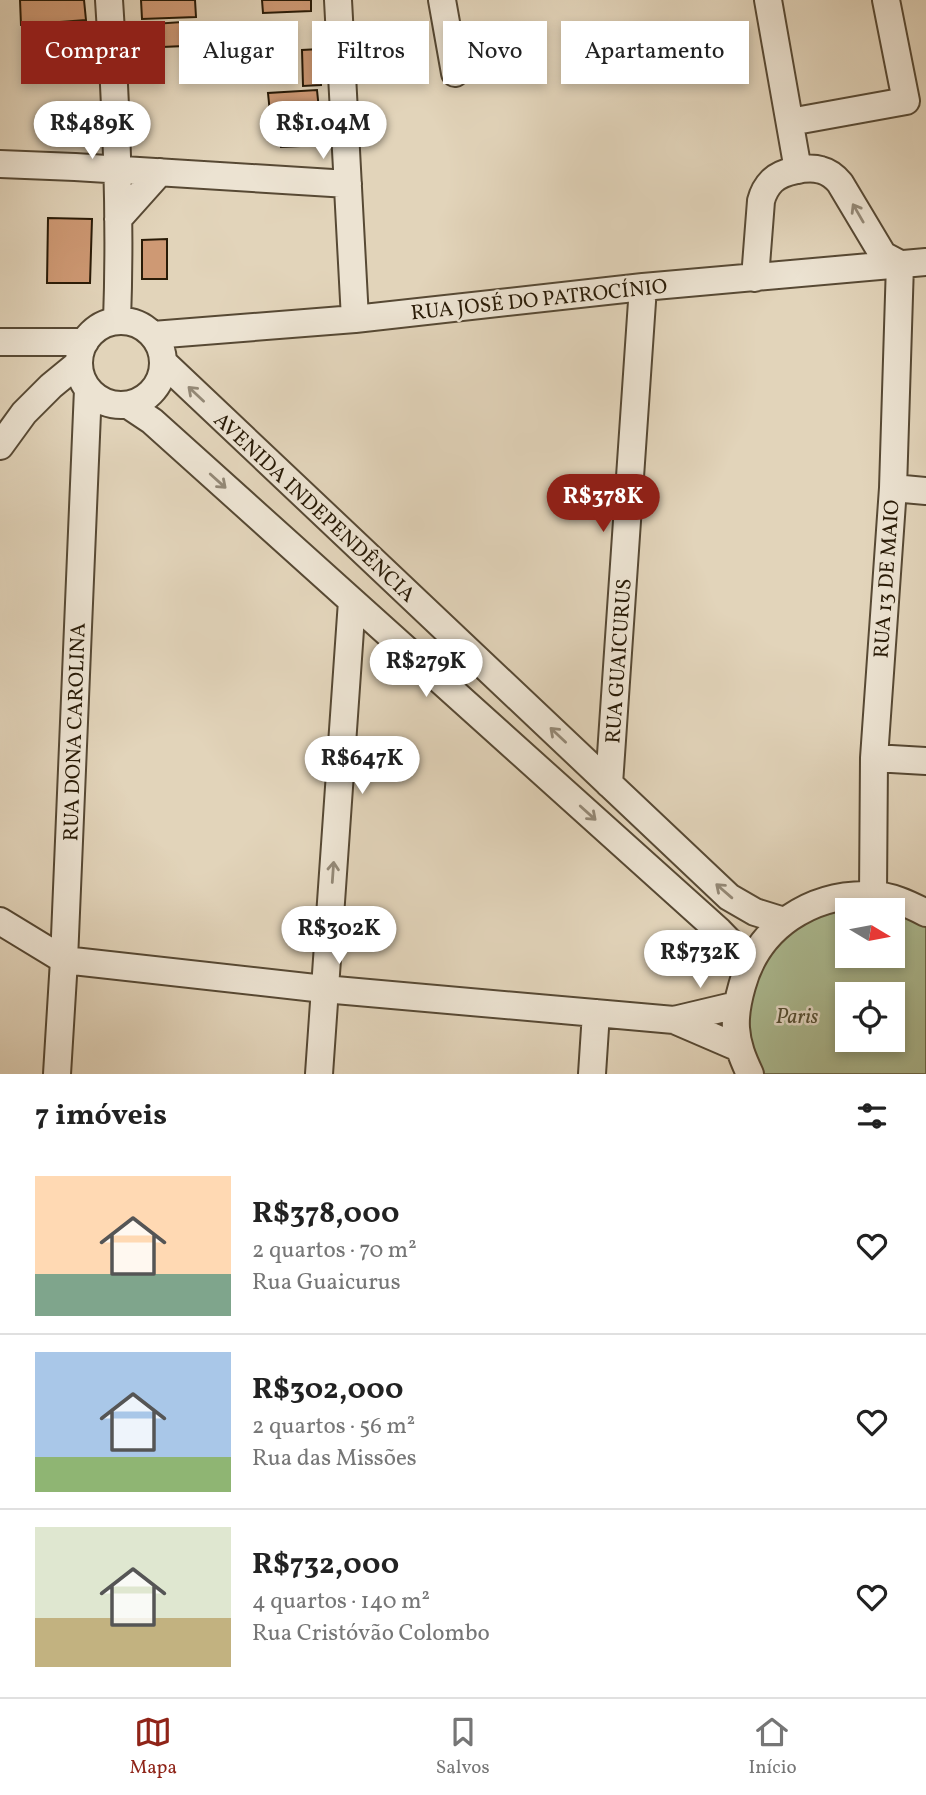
<!DOCTYPE html>
<html lang="pt">
<head>
<meta charset="utf-8">
<style>
	:root { --surface:#fff; --page:#f2f2f2; --text:#222; --muted:#767676; --line:#e0e0e0; --accent:#8f2418 }
	body { margin:0; font-family:Vollkorn,serif; background:var(--page); color:var(--text); height:100vh; display:flex; flex-direction:column; font-size:26px; white-space:nowrap }
	* { box-sizing:border-box; margin:0 }
	p { font-size:23px; color:var(--muted) }
	.icon { flex:none; width:38px; height:38px; fill:none; stroke:currentColor; stroke-width:2; stroke-linecap:round; stroke-linejoin:round }
	.map { position:relative; height:1074px; overflow:hidden }
	.sheet { display:flex; flex-direction:column; background:var(--surface); flex:1 }
	.sheet>* { flex:none }
	.top-card { position:absolute; left:21px; top:21px; width:886px; height:63px; display:flex; gap:14px }
	.needle { width:46px; rotate:100deg }
	.fabs { position:absolute; left:835px; top:898px; display:grid; gap:14px }
	.fabs a { display:grid; place-items:center; width:70px; height:70px; border-radius:0px; background:var(--surface); box-shadow:0 4px 10px #0003; font-size:35px }
	.price { position:absolute; translate:-50% -60px; padding:0 16px; border-radius:24px; background:#fff; color:#222; font-size:23px; line-height:46px; filter:drop-shadow(0 2px 4px #0008) }
	.price::after { content:''; position:absolute; left:50%; top:42px; width:21px; height:16px; margin-left:-10px; background:inherit; clip-path:polygon(0 0,100% 0,50% 100%) }
	.price.active { background:var(--accent); color:#fff }
	ul { padding:0; list-style:none }
	li { display:flex; align-items:center; gap:21px; height:175px; padding:0 35px }
	li+li { border-top:2px solid var(--line) }
	li span { display:grid; place-items:center; flex:none; width:196px; height:140px; border-radius:0px; color:#555 }
	li>.icon { margin-inline-start:auto }
	span .icon { width:84px; height:84px; fill:#fffc; stroke-width:1 }
	li b { font-size:30px }
	h2 { display:flex; justify-content:space-between; align-items:center; height:84px; padding:0 35px; font-size:30px }
	.tag { padding:0 24px; border-radius:0px; background:var(--surface); box-shadow:0 4px 10px #0003; font-size:24px; line-height:63px }
	.tag.active { background:var(--accent); color:#fff }
	.tabs { display:flex; justify-content:space-around; align-items:center; height:98px; border-top:2px solid var(--line); background:var(--surface); font-size:19px; color:var(--muted) }
	.tabs a { display:grid; justify-items:center; gap:4px }
	.tabs .active { color:var(--accent) }
	.map>svg:first-child { display:block }
	.green { fill:#adbe95; stroke:#6b6c4e; stroke-width:2; fill-rule:evenodd }
	.building { fill:#ce9974; stroke:#291b07; stroke-width:2 }
	.lines { fill:none; stroke-linecap:round; stroke-linejoin:round }
	.minor-casing { stroke:#574934; stroke-width:30 }
	.minor { stroke:#ece3d2; stroke-width:26 }
	.oneway { stroke:#948977 }
	.labels { text-anchor:middle; stroke-width:5; stroke-linejoin:round; paint-order:stroke }
	.street-label { font-size:21px; fill:#291b07; stroke:#ece3d2 }
	.park-label { font-size:21px; font-style:italic; fill:#514c32; stroke:#ece3d2 }
</style>
</head>
<body>
<div class="map">
<svg width="926" height="1074" viewBox="0 0 926 1074">
	<rect width="100%" height="100%" fill="#e2d4ba"/>
	<filter id="stains"><feTurbulence type="fractalNoise" baseFrequency=".00286" numOctaves="4"/><feColorMatrix values="0 0 0 0 .2 0 0 0 0 .09 0 0 0 0 .02 0 0 0 .5 -.17"/></filter>
	<radialGradient id="worn" r=".72"><stop offset=".6" stop-color="#630" stop-opacity="0"/><stop offset="1" stop-color="#630" stop-opacity=".3"/></radialGradient>
	<!-- green -->
	<path class="green" d="M878,903L926,922V1074H763L752,1051L747,1013L755,975L775,943L804,918ZM847,910H892V956H847ZM847,994H892V1040H847Z"/>
	<!-- building -->
	<path class="building" d="M20,0H84L86,20L21,25Z
		M141,0H195L196,17L142,19Z
		M262,0H311V11L263,13Z
		M182,22L184,46L140,48L139,25Z
		M79,29L81,49L36,53L34,33Z
		M320,49L321,85L303,86L302,50Z
		M317,90L319,110L270,113L268,93Z
		M320,122L321,145L281,147L280,123Z
		M48,218L92,219L90,283H47Z
		M167,239V279H142V240Z"/>
	<g class="lines">
		<defs>
			<path id="minor" d="M109,0C116,107 121,214 117,321
				M338,0L355,319
				M442,0L455,73
				M768,0L798,170
				M790,122L906,101L886,0
				M0,164L75,167L348,184
				M118,219L160,172
				M755,278L761,201C763,193 767,186 772,181C782,171 808,166 821,170C829,172 835,177 840,183L883,255L900,264
				M79 363a42 42 0 1 1 84 0a42 42 0 1 1-84 0Z
				M153,335L355,319L643,287L926,262
				M0,342H85
				M164,363L729,897L755,912L784,921
				M128,405L152,421L719,931L750,963
				M0,446L24,413L51,386L79,363
				M893,488L926,491
				M874,758L926,761
				M609,784L643,287
				M873,895L874,758L893,488L900,264
				M0,921L64,960L324,989L674,1020L737,1005
				M674,1020L739,1048
				M57,1074L64,960L88,389
				M319,1074L352,601
				M592,1074L596,1013
				M750,1074C743,1059 737,1045 736,1028C735,1013 738,1000 742,986C758,927 811,893 871,895C890,895 909,904 926,913"/>
		</defs>
		<!-- minor casing -->
		<use href="#minor" class="minor-casing"/>
		<!-- minor -->
		<use href="#minor" class="minor"/>
	</g>
	<!-- one-way arrows -->
	<defs><path id="oneway-shaft" d="M-6 0H5M1.5-3L5.5 0L1.5 3" fill="none" stroke-width="1.6" stroke-linecap="round" stroke-linejoin="round" transform="scale(1.75)"/></defs>
	<g class="oneway">
		<use href="#oneway-shaft" transform="translate(858 213) rotate(-120)"/>
		<use href="#oneway-shaft" transform="translate(196 394) rotate(-137)"/>
		<use href="#oneway-shaft" transform="translate(218 481) rotate(42)"/>
		<use href="#oneway-shaft" transform="translate(558 735) rotate(-137)"/>
		<use href="#oneway-shaft" transform="translate(588 813) rotate(42)"/>
		<use href="#oneway-shaft" transform="translate(333 872) rotate(-86)"/>
		<use href="#oneway-shaft" transform="translate(724 891) rotate(-139)"/>
	</g>
	<g class="labels">
		<!-- street labels -->
		<g class="street-label">
			<text transform="translate(539 299) rotate(-6)" y="7">RUA JOSÉ DO PATROCÍNIO</text>
			<text transform="translate(315 507) rotate(43)" y="7">AVENIDA INDEPENDÊNCIA</text>
			<text transform="translate(886 579) rotate(-86)" y="7">RUA 13 DE MAIO</text>
			<text transform="translate(618 661) rotate(-86)" y="7">RUA GUAICURUS</text>
			<text transform="translate(74 732) rotate(-88)" y="7">RUA DONA CAROLINA</text>
		</g>
		<!-- park labels -->
		<g class="park-label">
			<text x="797" y="1023">Paris</text>
		</g>
	</g>
	<rect width="100%" height="100%" filter="url(#stains)"/>
	<rect width="100%" height="100%" fill="url(#worn)"/>
</svg>
<div class="fabs">
<a><svg class="needle" viewBox="-14 -14 28 28"><path d="M0-13l5 13h-10z" fill="#e53935"/><path d="M0 13l5-13h-10z" fill="#767676"/></svg></a>
<a><svg class="icon" aria-label="locate" viewBox="0 0 24 24"><circle cx="12" cy="12" r="6"/><path d="M12 2v4M12 18v4M2 12h4M18 12h4"/></svg></a>
</div>
<b class="price" style="left:92px;top:161px">R$489K</b>
<b class="price" style="left:323px;top:161px">R$1.04M</b>
<b class="price active" style="left:603px;top:534px">R$378K</b>
<b class="price" style="left:426px;top:699px">R$279K</b>
<b class="price" style="left:362px;top:796px">R$647K</b>
<b class="price" style="left:339px;top:966px">R$302K</b>
<b class="price" style="left:700px;top:990px">R$732K</b>
<div class="top-card">
<a class="tag active">Comprar</a>
<a class="tag">Alugar</a>
<a class="tag">Filtros</a>
<a class="tag">Novo</a>
<a class="tag">Apartamento</a>
</div>
</div>
<section class="sheet">
<h2>7 imóveis<svg class="icon" aria-label="filters" viewBox="0 0 24 24"><path d="M4 7h16M4 17h16"/><circle cx="9" cy="7" r="2"/><circle cx="15" cy="17" r="2"/></svg></h2>
<ul>
<li><span style="background:linear-gradient(#ffd9b3 70%,#7fa58c 0)"><svg class="icon" aria-label="home" viewBox="0 0 24 24"><path d="M3 11l9-7 9 7M6 9v11h12V9"/></svg></span><div><b>R$378,000</b><p>2 quartos · 70 m²</p><p>Rua Guaicurus</p></div><svg class="icon" aria-label="heart" viewBox="0 0 24 24"><path d="M12 20l-8-8c-3-5 5-10 8-4 3-6 11-1 8 4z"/></svg></li>
<li><span style="background:linear-gradient(#a9c7e8 75%,#8fb573 0)"><svg class="icon" aria-label="home" viewBox="0 0 24 24"><path d="M3 11l9-7 9 7M6 9v11h12V9"/></svg></span><div><b>R$302,000</b><p>2 quartos · 56 m²</p><p>Rua das Missões</p></div><svg class="icon" aria-label="heart" viewBox="0 0 24 24"><path d="M12 20l-8-8c-3-5 5-10 8-4 3-6 11-1 8 4z"/></svg></li>
<li><span style="background:linear-gradient(#dfe7d0 65%,#c2b280 0)"><svg class="icon" aria-label="home" viewBox="0 0 24 24"><path d="M3 11l9-7 9 7M6 9v11h12V9"/></svg></span><div><b>R$732,000</b><p>4 quartos · 140 m²</p><p>Rua Cristóvão Colombo</p></div><svg class="icon" aria-label="heart" viewBox="0 0 24 24"><path d="M12 20l-8-8c-3-5 5-10 8-4 3-6 11-1 8 4z"/></svg></li>
</ul>
</section>
<nav class="tabs">
<a class="active"><svg class="icon" aria-label="map" viewBox="0 0 24 24"><path d="M3 6l6-2 6 2 6-2v14l-6 2-6-2-6 2zM9 4v14M15 6v14"/></svg>Mapa</a>
<a><svg class="icon" aria-label="saved" viewBox="0 0 24 24"><path d="M7 4h10v16l-5-4-5 4z"/></svg>Salvos</a>
<a><svg class="icon" aria-label="home" viewBox="0 0 24 24"><path d="M3 11l9-7 9 7M6 9v11h12V9"/></svg>Início</a>
</nav>
</body>
</html>
